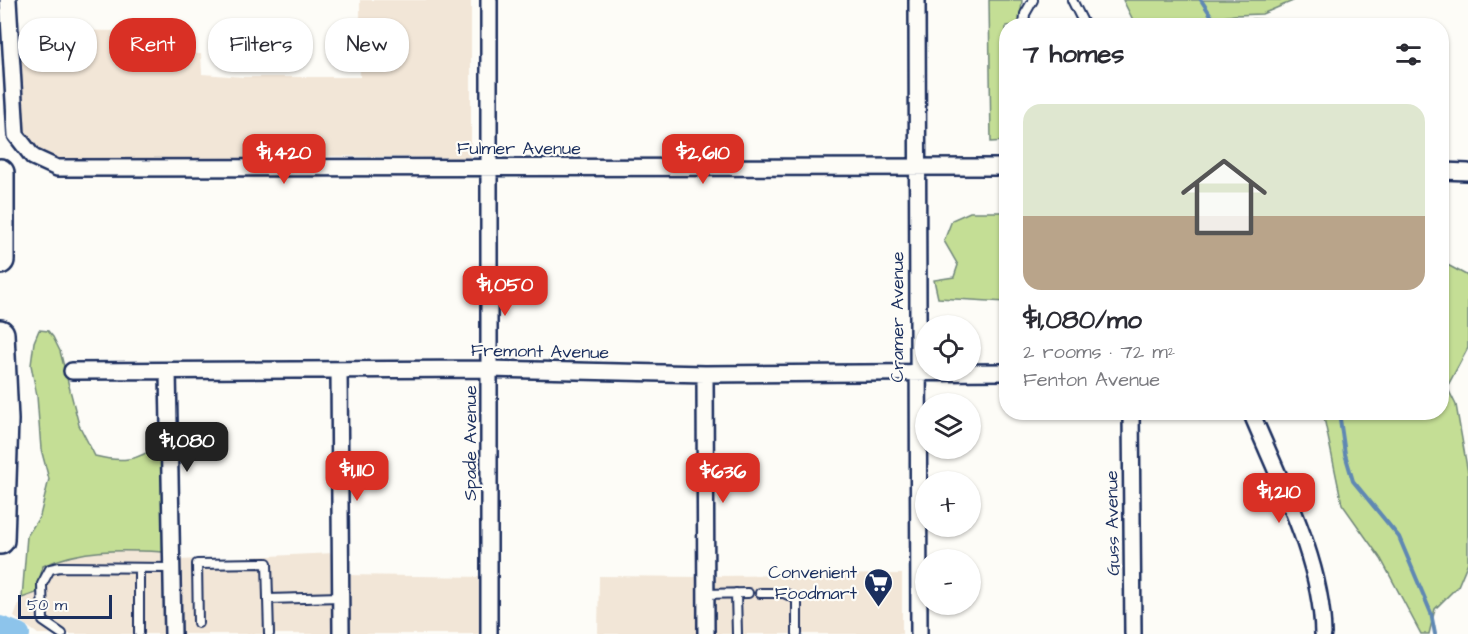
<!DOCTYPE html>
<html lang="en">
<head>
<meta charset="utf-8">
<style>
	:root { --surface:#fff; --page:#f7f7f7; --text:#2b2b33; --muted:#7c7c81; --accent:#d93025 }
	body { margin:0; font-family:"Architects Daughter",sans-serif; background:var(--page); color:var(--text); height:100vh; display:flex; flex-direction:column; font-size:22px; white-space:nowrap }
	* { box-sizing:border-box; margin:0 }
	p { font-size:20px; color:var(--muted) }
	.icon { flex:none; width:33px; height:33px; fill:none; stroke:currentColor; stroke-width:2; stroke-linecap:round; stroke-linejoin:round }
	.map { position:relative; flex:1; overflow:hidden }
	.drawer { position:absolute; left:999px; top:18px; width:450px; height:402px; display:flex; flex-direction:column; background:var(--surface); border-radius:24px; box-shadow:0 2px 4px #0004 }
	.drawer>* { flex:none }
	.top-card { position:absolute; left:18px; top:18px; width:570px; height:54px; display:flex; gap:12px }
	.buttons { position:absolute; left:915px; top:315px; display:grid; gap:12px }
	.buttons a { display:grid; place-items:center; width:66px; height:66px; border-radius:50%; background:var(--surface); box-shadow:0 2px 4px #0004; font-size:30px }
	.scale { position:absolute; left:18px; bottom:15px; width:94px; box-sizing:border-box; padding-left:6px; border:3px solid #1b2f5e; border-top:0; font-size:16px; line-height:21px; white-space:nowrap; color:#1b2f5e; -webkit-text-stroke:4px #fdfcf7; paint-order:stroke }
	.price { position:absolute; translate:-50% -51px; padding:0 14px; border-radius:12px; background:var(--accent); color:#fff; font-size:20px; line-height:39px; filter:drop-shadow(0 2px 3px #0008) }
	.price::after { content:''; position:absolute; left:50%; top:36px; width:18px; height:14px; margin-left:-9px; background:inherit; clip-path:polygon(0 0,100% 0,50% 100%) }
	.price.selected { background:#222; color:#fff }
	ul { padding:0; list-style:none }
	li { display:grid; align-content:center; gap:12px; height:318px; padding:0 24px }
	li span { display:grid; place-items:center; height:186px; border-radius:18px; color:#555 }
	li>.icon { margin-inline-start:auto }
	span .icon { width:108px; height:108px; fill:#fffc; stroke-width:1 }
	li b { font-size:26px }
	h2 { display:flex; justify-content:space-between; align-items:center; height:72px; padding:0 24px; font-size:26px }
	.tag { padding:0 21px; border-radius:24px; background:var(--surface); box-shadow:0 2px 4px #0004; font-size:21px; line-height:54px }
	.tag.selected { background:var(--accent); color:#fff }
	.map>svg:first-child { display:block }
	.built { fill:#f2e6d7 }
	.green { fill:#c4de95; stroke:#70867a; stroke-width:1.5 }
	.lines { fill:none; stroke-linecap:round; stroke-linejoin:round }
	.stream { stroke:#5f88b3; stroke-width:4 }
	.river { stroke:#8dc4eb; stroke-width:22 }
	.lane-casing { stroke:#1b2f5e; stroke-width:12 }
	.street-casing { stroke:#1b2f5e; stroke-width:20 }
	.highway-casing { stroke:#1b2f5e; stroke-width:32 }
	.lane { stroke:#fdfcf7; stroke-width:8 }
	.street { stroke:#fdfcf7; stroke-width:15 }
	.highway { stroke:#fdfcf7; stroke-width:27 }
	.labels { text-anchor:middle; stroke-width:4.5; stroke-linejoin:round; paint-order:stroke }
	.street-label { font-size:18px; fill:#1b2f5e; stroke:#fdfcf7 }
	.poi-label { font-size:18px; fill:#1b2f5e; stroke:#fdfcf7; text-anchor:end }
</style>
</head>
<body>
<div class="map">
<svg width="1468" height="634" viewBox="0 0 1468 634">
	<rect width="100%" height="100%" fill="#fdfcf7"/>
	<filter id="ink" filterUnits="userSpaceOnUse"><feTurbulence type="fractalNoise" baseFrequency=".0167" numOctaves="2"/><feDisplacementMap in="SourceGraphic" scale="12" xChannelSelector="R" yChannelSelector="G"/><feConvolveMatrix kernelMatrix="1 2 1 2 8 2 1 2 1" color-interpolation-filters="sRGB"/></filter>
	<g filter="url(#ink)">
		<!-- built -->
		<path class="built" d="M360,0H471V158L245,155V164L48,163L23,141L12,30L131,31L132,53L201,54L202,74L243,77H360Z
			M111,549L164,552L167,634H38L14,617L21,598L36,593L43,566L58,559L95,550Z
			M334,553L336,634H176L178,560Z
			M902,574V634H716V576Z
			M344,575L485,577L487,634H342Z
			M599,576L703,577L704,634H598Z"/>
		<!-- green -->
		<path class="green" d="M989,0H1022L1020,25L1006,26V141L991,142Z
			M1123,0H1293V1L1262,14L1235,15L1203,20L1200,25L1136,26Z
			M1253,19L1273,20L1281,25H1239Z
			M970,212H1006V302L938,298L934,280L954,277L958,265L944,241L952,220Z
			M1442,262L1468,276V348L1447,387L1456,405L1468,473V562L1458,586L1435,609L1429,634H1421L1381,559L1342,504L1323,413L1442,412Z
			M39,330L48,331L53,337L60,351L79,425L95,456C119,462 139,462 158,444L163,453L164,552C121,550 83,548 43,566L36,593L22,598L27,536L40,516L49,479L41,449L37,396L31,365L34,342Z"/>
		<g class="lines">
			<!-- stream -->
			<path class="stream" d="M1201,0L1218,26
				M1339,412L1345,454L1353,481L1399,537L1431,613L1435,634"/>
			<!-- river -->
			<path class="river" d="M0,627L19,634"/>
			<defs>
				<path id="lane" d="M1072,0L1085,26
					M1024,26L1025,14L1033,0
					M139,568V633
					M736,593L737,634
					M760,593H784L797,599V634
					M705,594L748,593
					M268,599L341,597
					M198,623L197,564L267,563L269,634
					M62,634L43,621L42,584L50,569L60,567L171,568"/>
				<path id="street" d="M8,0L16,135L33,157L57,168L1006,167
					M917,0L919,634
					M1442,171L1468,172
					M339,370L341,634
					M72,371L490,369L705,374L1006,372
					M168,372L173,634
					M705,374L706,634
					M1131,412L1133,634
					M1251,412C1279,480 1322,560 1323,634
					M489,634V0"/>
				<path id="highway" d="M0,173V260
					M0,334L4,420L0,540"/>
			</defs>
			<!-- lane casing -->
			<use href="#lane" class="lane-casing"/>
			<!-- street casing -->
			<use href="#street" class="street-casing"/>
			<!-- highway casing -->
			<use href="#highway" class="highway-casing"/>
			<!-- lane -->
			<use href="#lane" class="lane"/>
			<!-- street -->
			<use href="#street" class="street"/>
			<!-- highway -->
			<use href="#highway" class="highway"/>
		</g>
	</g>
	<!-- icons -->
	<defs>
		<symbol id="supermarket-pin" viewBox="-11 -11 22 30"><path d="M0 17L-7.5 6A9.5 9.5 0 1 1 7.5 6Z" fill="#1b2f5e" stroke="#fdfcf7"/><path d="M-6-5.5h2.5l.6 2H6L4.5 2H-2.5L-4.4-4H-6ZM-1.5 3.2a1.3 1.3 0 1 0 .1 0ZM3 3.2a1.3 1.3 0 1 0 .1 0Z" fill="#fff"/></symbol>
	</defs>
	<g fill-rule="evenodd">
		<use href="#supermarket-pin" x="862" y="566" width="33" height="45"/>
	</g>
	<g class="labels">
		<!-- street labels -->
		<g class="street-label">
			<text x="519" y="154">Fulmer Avenue</text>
			<text transform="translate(897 317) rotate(-90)" y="6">Cramer Avenue</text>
			<text transform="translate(540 351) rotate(1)" y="6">Fremont Avenue</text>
			<text transform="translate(470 443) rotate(-90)" y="6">Spade Avenue</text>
			<text transform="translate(1112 523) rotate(-91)" y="6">Guss Avenue</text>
		</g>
		<!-- poi labels -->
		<g class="poi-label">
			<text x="857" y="578">Convenient<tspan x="857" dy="21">Foodmart</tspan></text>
		</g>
	</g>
</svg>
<div class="buttons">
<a><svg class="icon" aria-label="locate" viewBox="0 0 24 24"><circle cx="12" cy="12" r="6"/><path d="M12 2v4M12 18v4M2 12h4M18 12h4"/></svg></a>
<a><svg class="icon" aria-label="layers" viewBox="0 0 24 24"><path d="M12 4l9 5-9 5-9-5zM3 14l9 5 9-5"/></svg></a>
<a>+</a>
<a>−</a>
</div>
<div class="scale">50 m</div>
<b class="price" style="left:284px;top:185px">$1,420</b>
<b class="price" style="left:703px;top:185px">$2,610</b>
<b class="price" style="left:505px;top:317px">$1,050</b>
<b class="price selected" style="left:187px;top:473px">$1,080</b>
<b class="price" style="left:357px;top:502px">$1,110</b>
<b class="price" style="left:723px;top:504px">$636</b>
<b class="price" style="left:1279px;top:524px">$1,210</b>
<div class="top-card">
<a class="tag">Buy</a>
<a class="tag selected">Rent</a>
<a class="tag">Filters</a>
<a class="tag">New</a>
</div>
<section class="drawer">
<h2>7 homes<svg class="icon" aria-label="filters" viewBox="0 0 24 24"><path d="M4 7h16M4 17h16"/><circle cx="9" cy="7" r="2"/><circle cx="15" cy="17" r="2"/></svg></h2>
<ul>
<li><span style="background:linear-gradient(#dfe7d0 60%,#b9a48a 0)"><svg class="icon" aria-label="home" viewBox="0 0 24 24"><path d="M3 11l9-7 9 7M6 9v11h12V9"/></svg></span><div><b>$1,080/mo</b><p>2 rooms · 72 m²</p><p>Fenton Avenue</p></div></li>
</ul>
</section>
</div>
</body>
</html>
